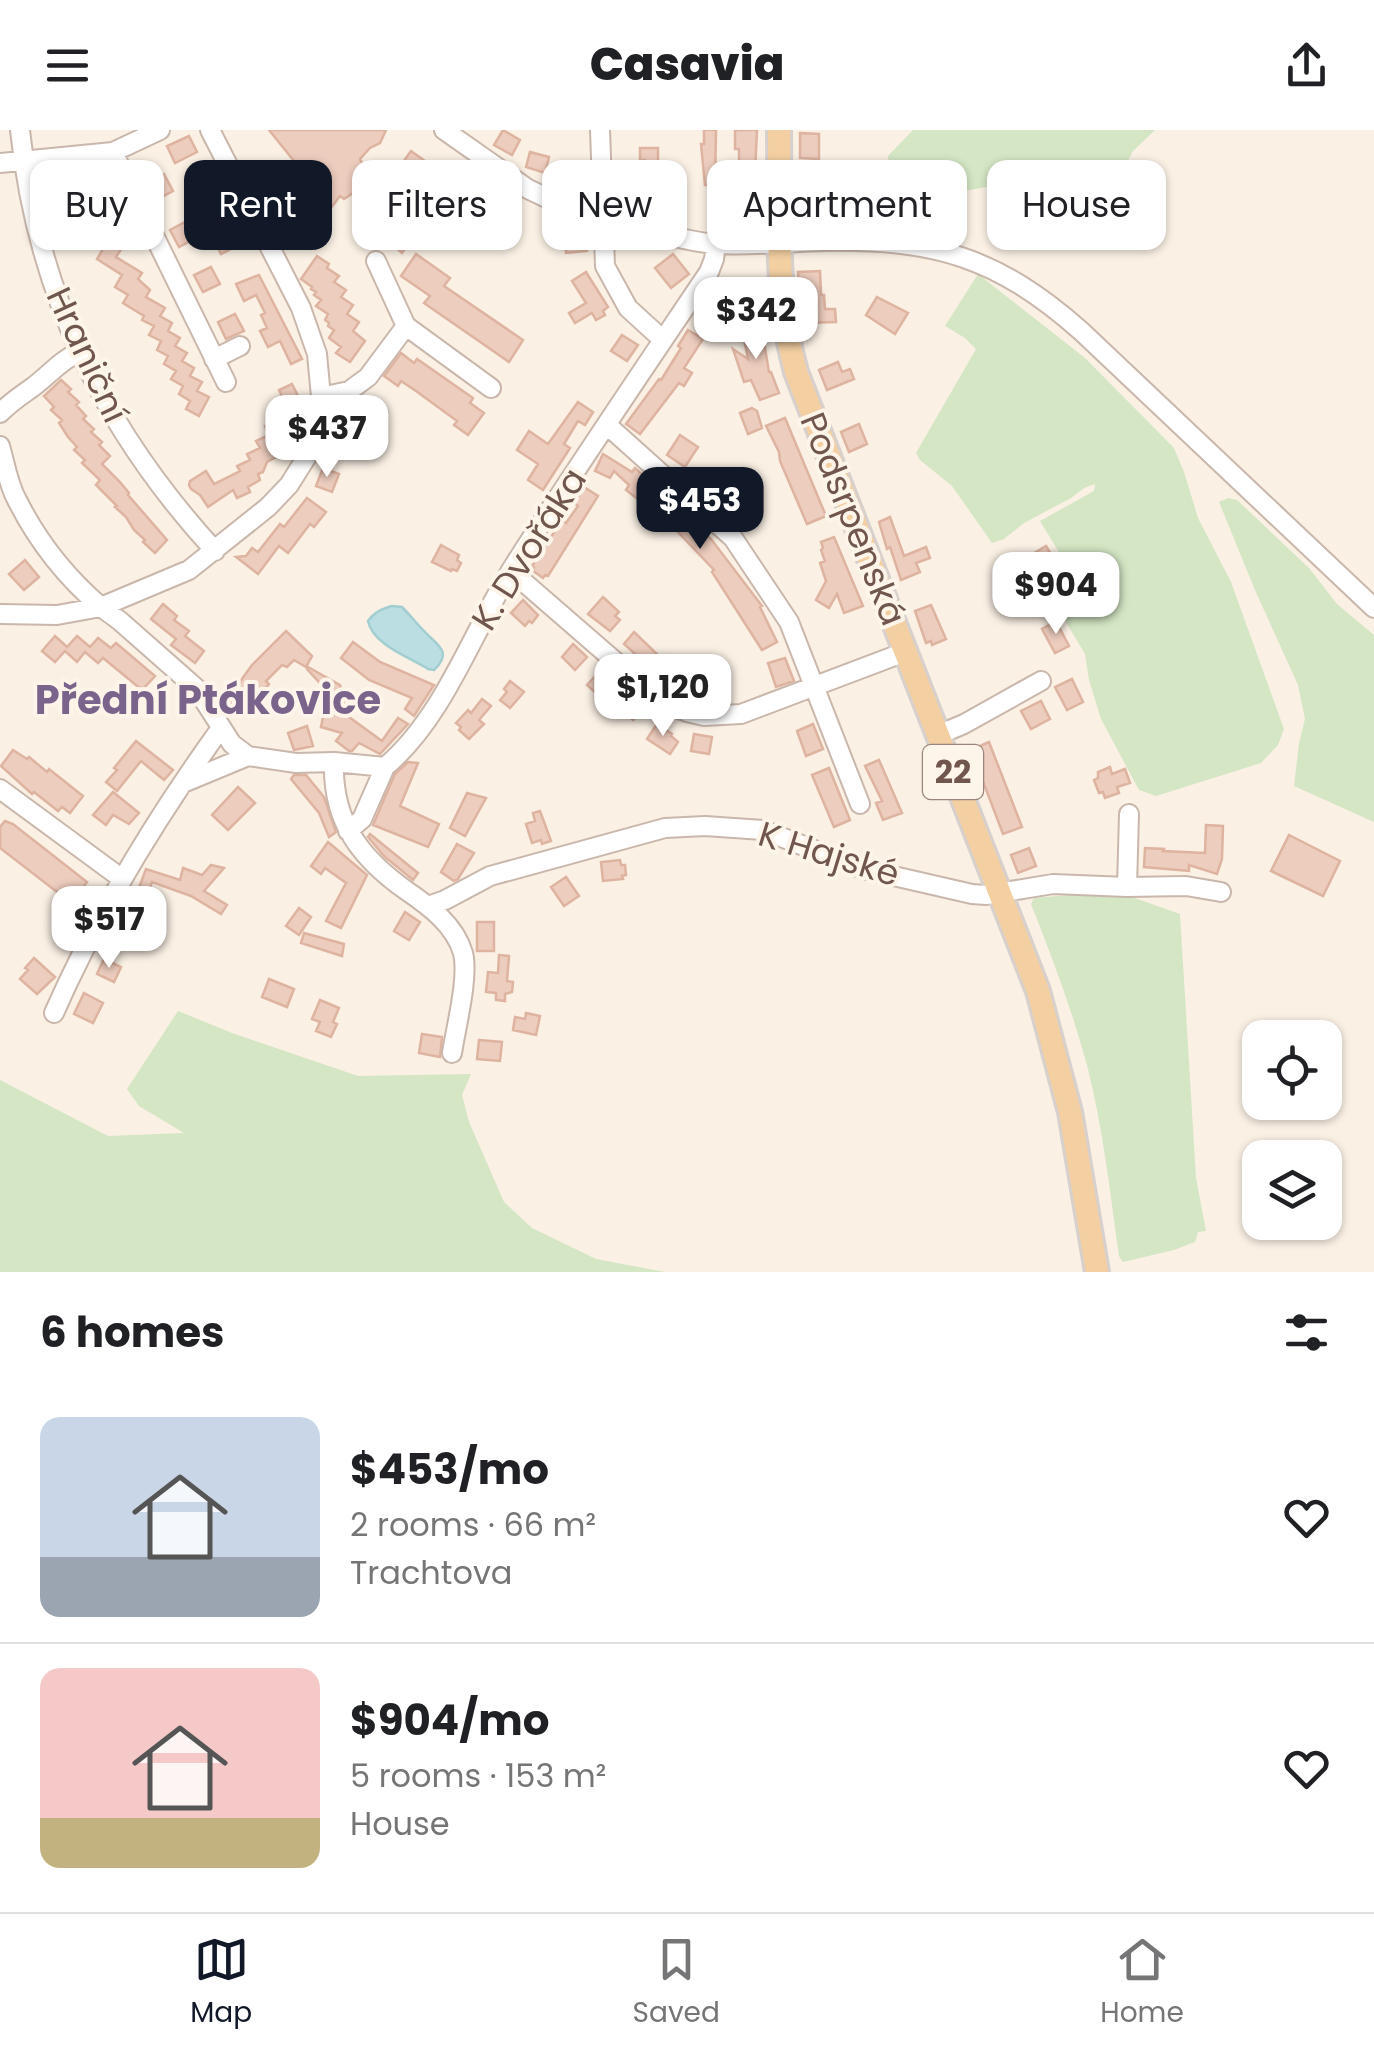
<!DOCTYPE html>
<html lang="en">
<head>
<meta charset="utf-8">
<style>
	:root { --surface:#fff; --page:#f2f2f2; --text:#202124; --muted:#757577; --line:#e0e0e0; --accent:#111827 }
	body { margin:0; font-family:Poppins,sans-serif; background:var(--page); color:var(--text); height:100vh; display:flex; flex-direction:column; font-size:38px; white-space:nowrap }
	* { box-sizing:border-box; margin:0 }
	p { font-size:32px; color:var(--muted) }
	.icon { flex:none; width:55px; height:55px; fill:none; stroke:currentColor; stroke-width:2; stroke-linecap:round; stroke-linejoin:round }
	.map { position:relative; height:1142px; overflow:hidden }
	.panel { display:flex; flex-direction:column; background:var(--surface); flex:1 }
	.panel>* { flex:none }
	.banner { position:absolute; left:30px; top:30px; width:1315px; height:90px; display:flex; gap:20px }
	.fabs { position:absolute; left:1242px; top:890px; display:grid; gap:20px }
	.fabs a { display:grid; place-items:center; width:100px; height:100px; border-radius:20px; background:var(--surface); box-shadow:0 2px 8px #0004; font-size:50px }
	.price { position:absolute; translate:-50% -85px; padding:0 22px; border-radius:20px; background:#fff; color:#222; font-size:32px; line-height:65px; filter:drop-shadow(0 2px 5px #0008) }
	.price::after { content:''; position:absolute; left:50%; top:60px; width:30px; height:22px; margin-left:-15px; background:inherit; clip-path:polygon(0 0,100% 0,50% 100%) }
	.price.current { background:var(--accent); color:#fff }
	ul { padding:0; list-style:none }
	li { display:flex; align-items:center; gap:30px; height:250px; padding:0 40px }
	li+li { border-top:2px solid var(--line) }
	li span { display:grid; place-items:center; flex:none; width:280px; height:200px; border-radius:20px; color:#555 }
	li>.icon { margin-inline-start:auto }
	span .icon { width:120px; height:120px; fill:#fffc; stroke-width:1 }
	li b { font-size:42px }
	h2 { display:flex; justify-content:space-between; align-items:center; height:120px; padding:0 40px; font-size:42px }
	.tag { padding:0 35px; border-radius:20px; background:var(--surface); box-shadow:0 2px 8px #0004; font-size:35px; line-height:90px }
	.tag.current { background:var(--accent); color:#fff }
	header { display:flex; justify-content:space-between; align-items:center; height:130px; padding:0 40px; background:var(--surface); font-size:45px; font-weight:800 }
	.menu { display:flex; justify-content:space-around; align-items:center; height:140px; border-top:2px solid var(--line); background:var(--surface); font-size:28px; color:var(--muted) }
	.menu a { display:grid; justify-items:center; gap:5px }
	.menu .current { color:var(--accent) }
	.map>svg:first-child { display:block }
	.green { fill:#d4e6c4 }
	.water { fill:#badee1; stroke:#a2ced2; stroke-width:2.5 }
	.building { fill:#edcdbe; stroke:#deb3a0; stroke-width:2.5 }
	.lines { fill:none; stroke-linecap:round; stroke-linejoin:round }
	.minor-casing { stroke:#cab7ab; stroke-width:22 }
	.major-casing { stroke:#d7d0cd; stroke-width:28 }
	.minor { stroke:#fff; stroke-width:18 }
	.major { stroke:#f3cfa2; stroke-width:22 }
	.labels { text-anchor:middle; stroke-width:8; stroke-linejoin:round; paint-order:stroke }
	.shield { fill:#fdf4ea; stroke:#9a857b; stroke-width:2.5 }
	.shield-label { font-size:32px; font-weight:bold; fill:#70564c }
	.street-label { font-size:35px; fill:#70564c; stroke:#fdf4ea }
	.quarter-label { font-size:40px; font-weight:bold; fill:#7b648c; stroke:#fdf4ea }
</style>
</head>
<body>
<header><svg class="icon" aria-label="menu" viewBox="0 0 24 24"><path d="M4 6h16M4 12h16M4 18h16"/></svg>Casavia<svg class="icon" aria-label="share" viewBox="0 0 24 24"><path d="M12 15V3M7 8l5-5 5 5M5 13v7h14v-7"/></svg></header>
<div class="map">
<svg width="1374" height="1142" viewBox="0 0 1374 1142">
	<rect width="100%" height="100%" fill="#faf0e4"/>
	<!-- green -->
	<path class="green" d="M913,0H1155L1133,21L1125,36L1112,35L890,74L888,26Z
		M978,144L1085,228L1174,318L1184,342L1198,388L1231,452L1284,599L1278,615L1261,633L1156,666L1139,660L1101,589L1089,550L1085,524L1057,477L1050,470L1079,455L1040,391L1094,361L1095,354L1084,358L1071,368L1024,393L1004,409L992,413L952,356L920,330L916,323L976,219L965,208L945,196Z
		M1228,368L1237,370L1309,438L1337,474L1374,505V692L1294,656L1299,613L1305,589L1298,555L1255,460L1219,372Z
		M1092,763L1126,765L1180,784L1196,1048L1206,1101L1198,1102L1195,1112L1174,1120L1123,1132L1119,1126C1110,1063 1103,997 1087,935C1072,880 1052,827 1031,774L1034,768Z
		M178,881L232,903L358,946L471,944L462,965L469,992L504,1072L532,1098L596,1129L665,1142H0V950L108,1006L184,1003L139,976L127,959Z"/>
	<!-- water -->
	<path class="water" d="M392,476L402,477C410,485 417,494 425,502C438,516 453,522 434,540L428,539C409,527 373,515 368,491C374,482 382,479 392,476Z"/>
	<!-- building -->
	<path class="building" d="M269,0H386L380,13L370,18L360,29L364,38L359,48L363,50L353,63L344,69L340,66L306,111L274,88L266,72V63L272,54L294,31Z
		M503,0L520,10L512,25L494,15Z
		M704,0H716L715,55H705L701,14H704Z
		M735,0H757L755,42H739V19H735Z
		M800,3L819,4V29L800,28Z
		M189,6L197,22L175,33L167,16Z
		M640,18H658V39H645V30H640Z
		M411,21L453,51L451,54L453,56L445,68L414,46L413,48L403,41L405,38L401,35Z
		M530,22L549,27L545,43L526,37Z
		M567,38L588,46L583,62L562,54Z
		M164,44L173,61L156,70L147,53Z
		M720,46H738L737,73L720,72Z
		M621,49L637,51L635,72L615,71L617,51L621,52Z
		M212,52L220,67L197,78L189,61Z
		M800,54H820V78H805L804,74H800Z
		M479,56L494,64L486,81L470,72Z
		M98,57L114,65L117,70L104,89L115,96L116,99L112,105L123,112L124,115L116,127L142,143L138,149L150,160L146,167L165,178L160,186L172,193L168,201L180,208L175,216L187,223L182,231L194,238L190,246L202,252L197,261L209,267L199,286L186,279L190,271L179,264L183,256L171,249L176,241L164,234L168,226L157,220L161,211L149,205L154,196L142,190L144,186L123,173L128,165L115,157L122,145L97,129L103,119L90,111L98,99L100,91L84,81Z
		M868,57H883V79H868Z
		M395,88L413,100L408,107L412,109L402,123L382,106Z
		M187,91L196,108L179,117L170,100Z
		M235,97L243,113L221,124L212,107Z
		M584,101L587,121L566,123L564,104Z
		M416,124L450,148L444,156L523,210L509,232L424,173L430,166L401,146Z
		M673,124L689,144L671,158L655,138Z
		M317,126L329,134L327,138L339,146L334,152L346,160L341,167L353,175L347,184L359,192L353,201L365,211L350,232L336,223L341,217L329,208L334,200L328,196L329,193L325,190L328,184L316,176L321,170L314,165L316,162L311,159L312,157L301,149Z
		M211,137L220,154L203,162L194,145Z
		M820,141L821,165H824L825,179H835L836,192L801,193L798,142Z
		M586,142L608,177L603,181L605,185L596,190L592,183L575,193L569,183L586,173L572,151Z
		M259,145L302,229L291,234L280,211L268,217L260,201L267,198L261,185L265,183L256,165L244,171L236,154Z
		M877,167L908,183L895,204L866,185Z
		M235,184L244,201L226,209L218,192Z
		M760,189L769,242H771L779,263L760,270L751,250L744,252L733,219L748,229L742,198L748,197L747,192Z
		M688,200L703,209L684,238L692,243L684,256L679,253L640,304L626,294L659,249L661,250L681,218L678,216Z
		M622,205L638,215L627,231L611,221Z
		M401,223L414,233L417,229L473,268L470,273L484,283L468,305L454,295L457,291L416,261L401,251L398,256L384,246Z
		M838,232L842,242L850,239L854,249L827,260L819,240Z
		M61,250L71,259L68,262L79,272L76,275L86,286L83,289L94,299L91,302L102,312L99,315L110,326L102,334L120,352L129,363L128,365L167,410L155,423L143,412L145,410L134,400L126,387L115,377L117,376L96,355L100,350L82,333L85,330L74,320L77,317L68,307L59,293L62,290L51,280L54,277L44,266Z
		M292,254L302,274L290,281L296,294L284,300L289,311L276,317L280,325L267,332L263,342L258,344L260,350L248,357L250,362L237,368L233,360L208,377L200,365L191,359L189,355L190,351L206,341L214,354L240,341L237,336L250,330L247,324L260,318L256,311L269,305L265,296L278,290L272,280L286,274L279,260Z
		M578,272L593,282L585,295L578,291L564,314L570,318L543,360L528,350L538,334L517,320L529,301L548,314Z
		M752,278L757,281L762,298L748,304L740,283Z
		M785,288L826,386L807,394L780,331L779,322L766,296Z
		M859,294L867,314L849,322L841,302Z
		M680,305L698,317L685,337L667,325Z
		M603,324L632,342L635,338L652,353L646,360L670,380L675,375L711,409L762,476L760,477L777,512L762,520L712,442L714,440L676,400L651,374L648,377L626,360L629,355L614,341L610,348L595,341Z
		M323,338L339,344L332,362L316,356Z
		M696,339L699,342H705L707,354L714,360L707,368L686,349Z
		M584,357L598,366L548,446L545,445L543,448L532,440L534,438L532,436L562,390L566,393L578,376L574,373Z
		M307,368L326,382L314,397L310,394L288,423L279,416L258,444L236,427L246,426L252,418L258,422L280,394L284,397Z
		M890,387L904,426L926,417L930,428L916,433L920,442L901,450L890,417L887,419L879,392Z
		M834,407L863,476L844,483L837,464L829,478L816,470L826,451L820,433L825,431L821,420L823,418L821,412Z
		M441,415L459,425L457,430L461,433L457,441L452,439L451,441L432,432Z
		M1046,416L1065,448L1053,455L1043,438L1037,442L1034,438L1029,436L1030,431L1028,427Z
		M25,430L39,447L24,460L9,444Z
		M603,467L619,482L615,486L620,490L610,501L588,484Z
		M523,470L538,485L532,493L529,491L525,496L511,483Z
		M163,474L177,486L174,490L189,501L185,506L204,521L195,533L171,515L176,509L151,489Z
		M931,475L946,509L932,515L931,511L926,513L915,481Z
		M1056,491L1069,516L1055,523L1042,499Z
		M286,501L312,526L306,537L294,530L287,537L282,535L266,551L269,554L255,572L250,569L238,585L223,575L252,535Z
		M634,502L663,530L667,525L700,553L689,564L663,538L657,544L624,514Z
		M55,506L67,517L77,506L90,517L98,508L111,518L116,513L155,546L142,560L103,528L98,533L85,522L77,532L65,521L55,532L42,521Z
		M353,512L380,532L434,555L414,586L405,579L412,568L369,550L341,528Z
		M573,514L587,527L575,540L562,527Z
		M785,528L794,551L776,557L768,533Z
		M308,537L340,555L349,587L382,611L398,588L408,594L380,624L359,613L352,621H349L336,611L342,603L321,597L328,562L307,539Z
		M600,541L614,554L601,568L587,555Z
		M1072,549L1083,572L1067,580L1055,557Z
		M510,551L524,562L510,578L500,570L507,562L504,559Z
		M631,564L644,576L633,590L619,578Z
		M482,569L491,576L479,590L484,594L469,609L459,600L461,597L456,593L468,580L471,583Z
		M1041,571L1050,589L1031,599L1021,581Z
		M657,594L672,604L671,606L678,612L670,624L647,609Z
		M813,594L823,619L806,626L797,601Z
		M307,596L313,616L294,620L288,603Z
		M694,604L712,607L709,624L691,621Z
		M136,611L173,640L164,650L141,631L117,661L106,652L117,640L114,638Z
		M989,612L1022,697L1003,704L971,620Z
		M13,620L27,629L29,627L47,642L49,639L83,666L70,683L62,677L58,681L34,662L32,664L1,636Z
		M879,630L902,683L883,690L876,673L882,671L865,636Z
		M408,632L418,633L400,676L439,694L428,717L373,695L395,644Z
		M1110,637L1112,644L1125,639L1130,653L1117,657L1119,663L1105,668L1103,662L1099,663L1094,650L1098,648V642Z
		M829,638L850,690L834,697L812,645Z
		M294,645H306L324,667L336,702L329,707L319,683L291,649Z
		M238,657L255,673L228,700L212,685Z
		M113,662L139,683L129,694L113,685L106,695L93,685Z
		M467,663L486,668L465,706L450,698Z
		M540,681L551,711L542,714L541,710L532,713L526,694L535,691L533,683Z
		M5,691L13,694L87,752L82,759L95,769L79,789L66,779L70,772L0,718V697Z
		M1206,695L1223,696L1222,729L1217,744L1189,735V741L1144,737L1145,718L1164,719L1163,721L1205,723Z
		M370,704L418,743L413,750L384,726L368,707Z
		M1289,705L1340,731L1323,766L1271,741Z
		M328,712L367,745L341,798L326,791L346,753L325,738L321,744L311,736Z
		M457,714L474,723L458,749L454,751L441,742Z
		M1029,718L1036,736L1018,743L1011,725Z
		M620,730L621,735H625L626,745L622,746L623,749L603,751L601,732Z
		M211,735L224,738L204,761L227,775L221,784L191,766L152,752L144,776L151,779L145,790L142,789L139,795L119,785L127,767L134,771L146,739L180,750L183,738L202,745Z
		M566,747L579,766L564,776L551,757Z
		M299,778L311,787L299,805L286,796Z
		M405,782L420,792L409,810L394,801Z
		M477,792H494V821H477Z
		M304,803L344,814L342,826L301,813Z
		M499,825L509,826L507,851L513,852L512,862L505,864V871L496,870V863L486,862L488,842L498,843Z
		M34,828L55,847L37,864L20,849L28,840L25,838Z
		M104,829L121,837L114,852L97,844Z
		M269,849L294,859L287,877L262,867Z
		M84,863L103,873L93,893L74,884Z
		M320,870L339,878L333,892L337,894L331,907L316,901L320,892L312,889Z
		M526,883L540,886L536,905L513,900L515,887L525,889Z
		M422,904L442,907L440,927L419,923Z
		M479,910L502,912L500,931L477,929Z"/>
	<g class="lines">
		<defs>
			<path id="minor" d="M20,0C37,164 104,300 215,421
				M444,0L528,59L549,69C582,81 616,90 650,100C672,106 695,113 717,114C753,116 788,112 824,111C935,109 997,127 1081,201L1374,478
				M600,0L605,136L628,178L663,210
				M113,22L226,252
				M0,33L113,22L160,0
				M376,131L406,196L491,258
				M214,229L240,216
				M321,267L349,261L368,247L406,196
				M0,283C12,271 19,267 33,257C49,245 61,230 79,222
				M607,295L733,408L789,492L860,674
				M0,316C5,333 8,354 17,370C37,410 67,448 101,477L189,440L268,377L289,355L306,328L318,291L321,267L317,224L301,178L210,0
				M511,441L662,572L687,582L704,586L741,584L905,522
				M0,484L57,485L101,477L120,491L196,558L232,614L248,626L296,633L334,632L385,637C445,586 472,502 513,437C576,338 643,240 709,142L714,129L716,114
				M938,605L964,594L1041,551
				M334,632C332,691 360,728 407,761C429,776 455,795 463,823C469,847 456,897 452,923
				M183,653L248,626
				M0,659L121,748
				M348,701L362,689L385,637
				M1127,757L1186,756L1221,762
				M428,776L445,770L490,746L665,698L705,696L763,700L863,739L972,764L986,765L1053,754L1127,757L1129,684
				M54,883C99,781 156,688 221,598"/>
			<path id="major" d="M779,0C780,82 774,163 796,242L1038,861L1070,982L1097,1142"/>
		</defs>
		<!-- minor casing -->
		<use href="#minor" class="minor-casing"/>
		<!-- major casing -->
		<use href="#major" class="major-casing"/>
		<!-- minor -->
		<use href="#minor" class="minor"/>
		<!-- major -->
		<use href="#major" class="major"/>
	</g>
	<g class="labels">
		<!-- shield labels -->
		<rect class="shield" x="923" y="615" width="60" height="54" rx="8"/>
		<g class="shield-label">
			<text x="953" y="653">22</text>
		</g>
		<!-- street labels -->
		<g class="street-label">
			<text transform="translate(87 225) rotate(65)" y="12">Hraniční</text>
			<text transform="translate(853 389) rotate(68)" y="12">Podsrpenská</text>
			<text transform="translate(529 419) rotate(-58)" y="12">K. Dvořáka</text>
			<text transform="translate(829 724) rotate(17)" y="12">K Hajské</text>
		</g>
		<!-- quarter labels -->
		<g class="quarter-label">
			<text x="208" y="584">Přední Ptákovice</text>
		</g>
	</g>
</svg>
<div class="fabs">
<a><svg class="icon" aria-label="locate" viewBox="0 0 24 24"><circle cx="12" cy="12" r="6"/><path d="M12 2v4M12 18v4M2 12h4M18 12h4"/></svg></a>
<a><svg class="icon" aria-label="layers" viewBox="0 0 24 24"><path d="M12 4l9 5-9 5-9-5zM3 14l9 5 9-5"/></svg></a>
</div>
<b class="price" style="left:756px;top:232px">$342</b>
<b class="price" style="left:327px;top:350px">$437</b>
<b class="price current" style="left:700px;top:422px">$453</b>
<b class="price" style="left:1056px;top:507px">$904</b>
<b class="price" style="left:663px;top:609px">$1,120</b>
<b class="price" style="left:109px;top:841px">$517</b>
<div class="banner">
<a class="tag">Buy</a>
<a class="tag current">Rent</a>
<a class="tag">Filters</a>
<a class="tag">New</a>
<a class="tag">Apartment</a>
<a class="tag">House</a>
</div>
</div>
<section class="panel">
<h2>6 homes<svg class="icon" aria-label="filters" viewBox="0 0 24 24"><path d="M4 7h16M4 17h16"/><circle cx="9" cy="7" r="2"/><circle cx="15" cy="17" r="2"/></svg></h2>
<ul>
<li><span style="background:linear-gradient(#c9d6e8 70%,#9aa5b1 0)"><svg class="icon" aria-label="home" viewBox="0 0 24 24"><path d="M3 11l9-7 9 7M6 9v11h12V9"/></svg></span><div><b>$453/mo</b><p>2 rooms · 66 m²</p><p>Trachtova</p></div><svg class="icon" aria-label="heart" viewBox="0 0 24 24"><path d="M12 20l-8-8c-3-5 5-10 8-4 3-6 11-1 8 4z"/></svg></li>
<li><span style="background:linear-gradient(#f6c9c9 75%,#c2b280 0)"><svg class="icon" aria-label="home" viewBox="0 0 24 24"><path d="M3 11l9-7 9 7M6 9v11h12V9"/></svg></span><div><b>$904/mo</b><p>5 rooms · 153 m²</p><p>House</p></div><svg class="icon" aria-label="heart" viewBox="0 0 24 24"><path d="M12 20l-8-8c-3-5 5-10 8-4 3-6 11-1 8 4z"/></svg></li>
</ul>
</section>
<nav class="menu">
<a class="current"><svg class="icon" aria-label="map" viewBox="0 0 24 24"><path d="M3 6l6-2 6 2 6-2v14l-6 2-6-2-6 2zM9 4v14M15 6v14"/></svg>Map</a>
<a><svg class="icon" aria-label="saved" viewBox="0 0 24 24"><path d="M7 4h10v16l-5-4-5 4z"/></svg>Saved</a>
<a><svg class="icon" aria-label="home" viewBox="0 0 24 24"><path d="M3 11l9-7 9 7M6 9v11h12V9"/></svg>Home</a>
</nav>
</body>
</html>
